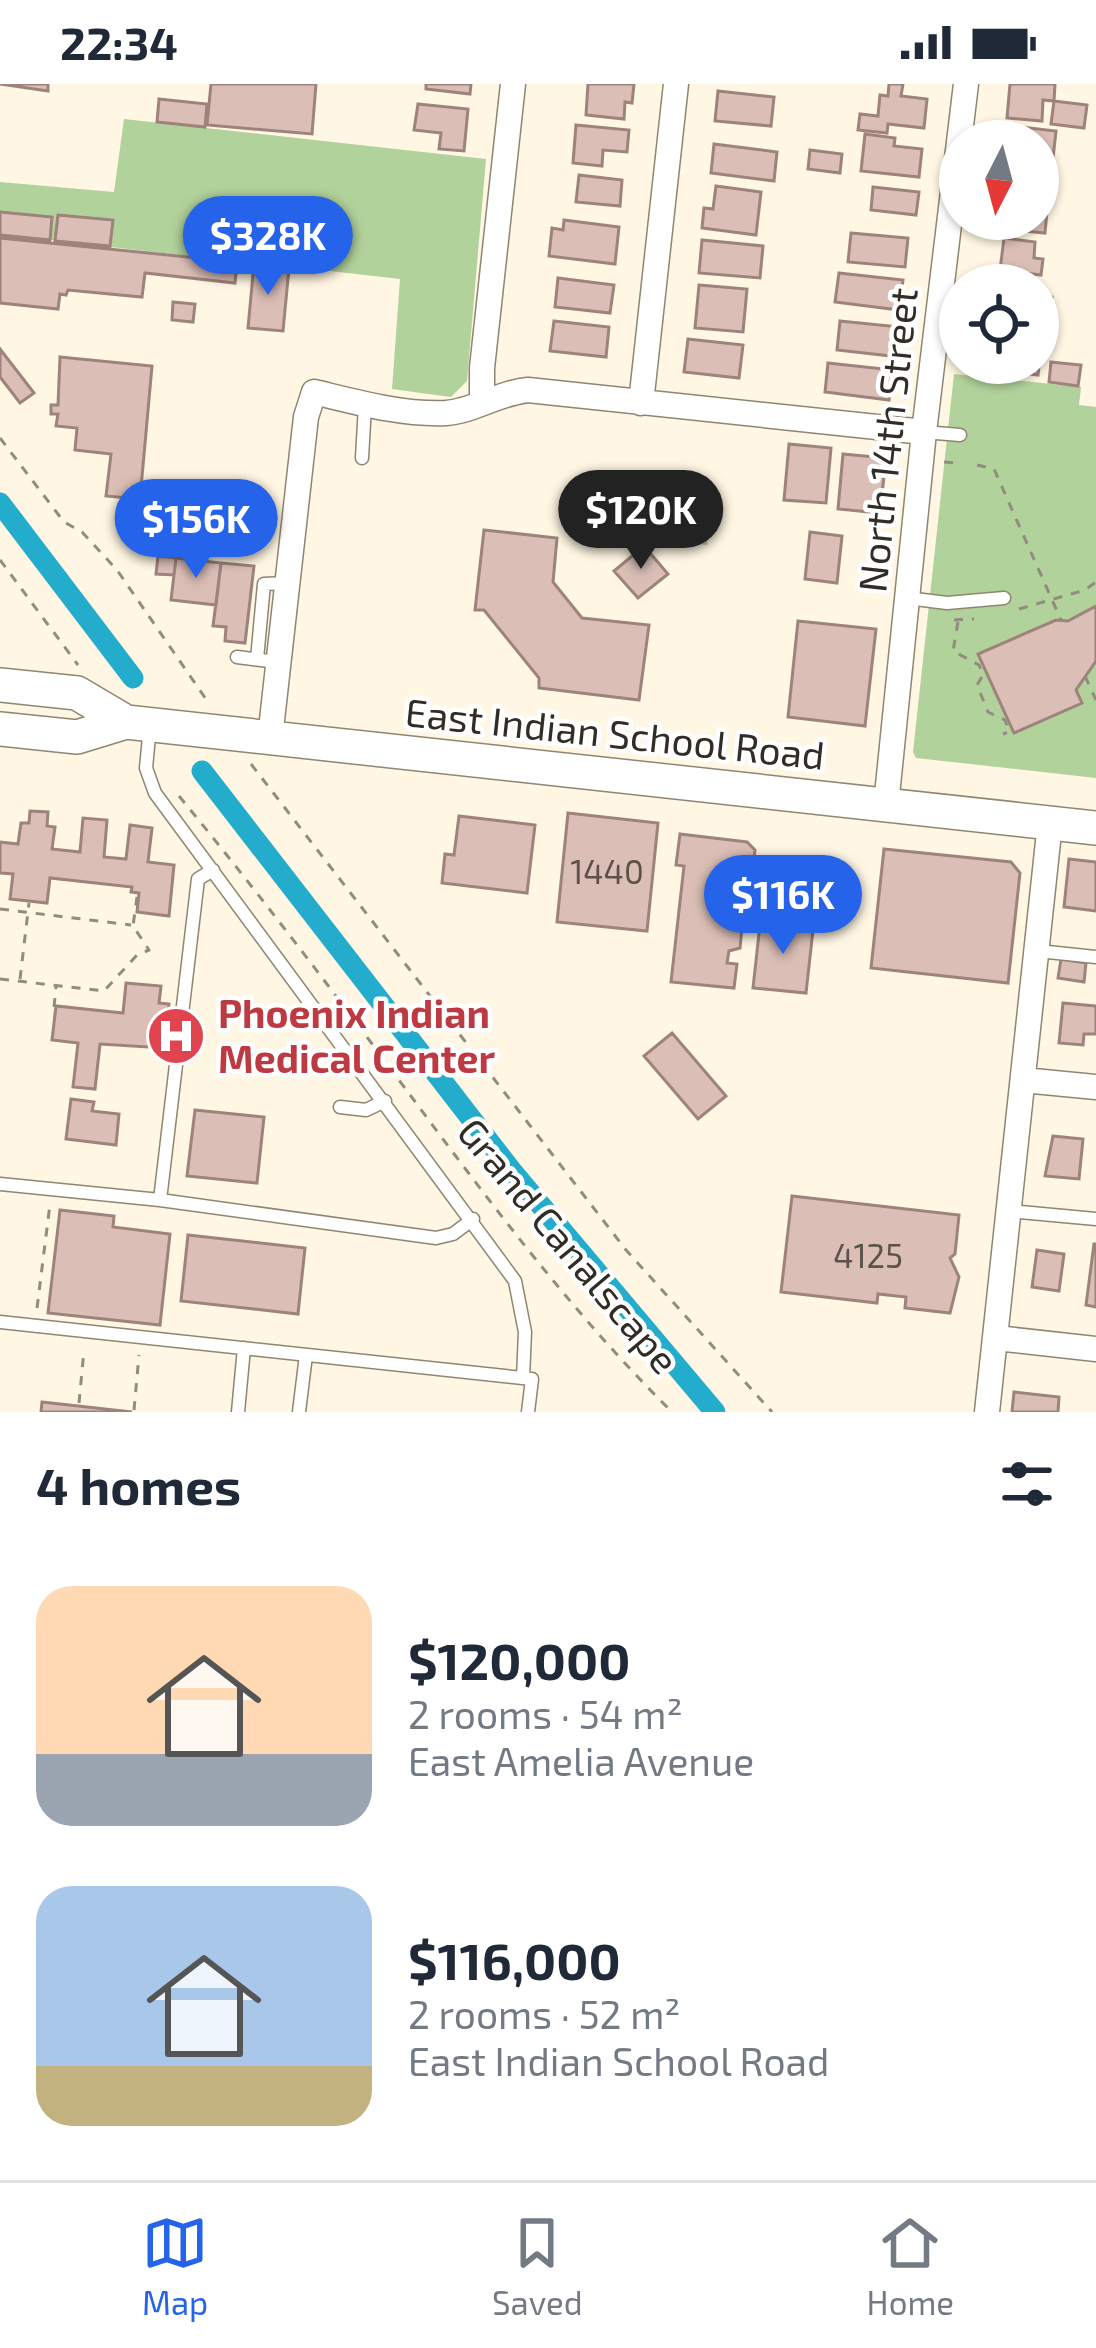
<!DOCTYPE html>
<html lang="en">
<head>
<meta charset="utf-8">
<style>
	:root { --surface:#fff; --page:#f2f2f3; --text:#1f2937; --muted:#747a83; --line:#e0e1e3; --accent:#2563eb }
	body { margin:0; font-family:"Exo 2",sans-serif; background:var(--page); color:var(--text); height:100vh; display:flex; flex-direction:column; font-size:45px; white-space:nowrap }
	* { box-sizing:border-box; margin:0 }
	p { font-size:39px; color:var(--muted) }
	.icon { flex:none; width:66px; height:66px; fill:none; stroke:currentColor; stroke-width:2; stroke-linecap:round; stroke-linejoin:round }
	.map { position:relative; height:1328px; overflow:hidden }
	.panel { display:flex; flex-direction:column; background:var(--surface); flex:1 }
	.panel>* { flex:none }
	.needle { width:78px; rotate:186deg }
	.fabs { position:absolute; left:939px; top:36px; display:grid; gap:24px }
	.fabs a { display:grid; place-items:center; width:120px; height:120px; border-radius:50%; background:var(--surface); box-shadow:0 3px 9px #0004; font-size:60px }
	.price { position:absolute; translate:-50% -102px; padding:0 27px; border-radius:42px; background:var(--accent); color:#fff; font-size:39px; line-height:78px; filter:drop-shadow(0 3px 6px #0008) }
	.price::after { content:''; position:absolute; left:50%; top:72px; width:36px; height:27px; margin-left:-18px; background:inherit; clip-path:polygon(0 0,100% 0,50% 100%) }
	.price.on { background:#222; color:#fff }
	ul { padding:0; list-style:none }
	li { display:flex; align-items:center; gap:36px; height:300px; padding:0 36px }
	li span { display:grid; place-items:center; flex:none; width:336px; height:240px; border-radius:36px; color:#555 }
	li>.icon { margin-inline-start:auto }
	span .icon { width:144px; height:144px; fill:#fffc; stroke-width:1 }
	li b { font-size:51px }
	h2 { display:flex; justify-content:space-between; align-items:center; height:144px; padding:0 36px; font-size:51px }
	.status { display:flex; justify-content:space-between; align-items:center; height:84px; padding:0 60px; background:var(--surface); direction:ltr }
	.status svg { height:33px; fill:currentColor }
	.menu { display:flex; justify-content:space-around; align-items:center; height:168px; border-top:3px solid var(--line); background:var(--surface); font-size:33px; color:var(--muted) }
	.menu a { display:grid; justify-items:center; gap:6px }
	.menu .on { color:var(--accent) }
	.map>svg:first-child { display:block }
	.green { fill:#b2d29b }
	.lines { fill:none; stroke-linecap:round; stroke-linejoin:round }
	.canal { stroke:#23accc; stroke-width:21 }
	.building { fill:#dbbfb7; stroke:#9d837b; stroke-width:3 }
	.service-casing { stroke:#8f8670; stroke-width:15 }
	.minor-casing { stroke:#8f8670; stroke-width:27 }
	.secondary-casing { stroke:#8f8670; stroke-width:36 }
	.path { stroke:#928c7e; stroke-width:3; stroke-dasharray:9 9; stroke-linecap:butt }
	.service { stroke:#fff; stroke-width:12 }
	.minor { stroke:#fff; stroke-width:24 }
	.secondary { stroke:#fff; stroke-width:33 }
	.labels { text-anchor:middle; stroke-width:9; stroke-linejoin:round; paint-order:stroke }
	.number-label { font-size:33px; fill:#5c5249 }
	.street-label { font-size:39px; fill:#312d24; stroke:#fff }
	.health-label { font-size:39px; font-weight:bold; fill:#be3a42; stroke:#fff; text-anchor:start }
</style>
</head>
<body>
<div class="status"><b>22:34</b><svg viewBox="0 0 49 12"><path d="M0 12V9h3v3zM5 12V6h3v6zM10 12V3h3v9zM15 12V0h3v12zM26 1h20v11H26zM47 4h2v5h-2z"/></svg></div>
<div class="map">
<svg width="1096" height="1328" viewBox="0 0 1096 1328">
	<rect width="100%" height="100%" fill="#fff6e3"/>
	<!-- green -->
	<path class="green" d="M124,35L486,75L467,297L451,313L392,305L400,195L312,185L318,133L244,126L239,178L0,150V98L114,108Z
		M954,290L1081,303L1079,321L1096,323V694L916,674L913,668Z
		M642,390L712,397L708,434L639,427Z
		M651,432L710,438L707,461L646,454Z"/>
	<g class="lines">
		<!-- canal -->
		<path class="canal" d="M0,419L133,594
			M202,687L511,1086L715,1328"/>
	</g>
	<!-- building -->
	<path class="building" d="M0,0H48V7Z
		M211,0H316L312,50L207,41Z
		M426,0H471L470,10L426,5Z
		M588,0H634L632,19L625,18L624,35L586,31Z
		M889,0H903L901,12L927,15L924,44L888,40L887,49L858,46L860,30L878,32L880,11L888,12Z
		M1010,0H1055L1054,17L1043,16L1042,37L1007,34Z
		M718,7L774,13L771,42L715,37Z
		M159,15L207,20L205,43L157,38Z
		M1054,17L1087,21L1084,44L1051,40Z
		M418,20L468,25L464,67L439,65L441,49L414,46Z
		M576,41L629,46L627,68L603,66L602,82L573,79Z
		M1011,42L1056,47L1051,92L1038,90V57H1009Z
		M865,50L895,54L894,62L922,65L919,93L861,87Z
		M714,60L777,68L774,97L711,89Z
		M810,66L842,70L840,89L808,85Z
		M579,91L622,96L620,122L576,118Z
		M716,102L761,108L756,151L702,144L704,124L713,125Z
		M873,103L919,108L916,131L871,126Z
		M1038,104L1049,105L1045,149L990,144L991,135H1038Z
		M0,128L52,133L50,156L0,151Z
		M58,131L113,136L110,162L55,157Z
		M564,136L619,143L615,180L549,172L552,144L563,146Z
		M851,149L908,154L905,183L848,178Z
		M0,154L237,178L235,199L145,189L142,213L68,206L66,211L60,210L58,225L0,219Z
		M1004,154L1035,158L1034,174L1043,175L1041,191L1000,186Z
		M702,156L763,162L760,194L699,189Z
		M254,180L289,184L283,247L248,244Z
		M839,189L903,196L899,226L835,218Z
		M558,194L614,201L610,229L555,223Z
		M699,201L747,205L743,248L695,244Z
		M1038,211L1052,213L1049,242L1038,241Z
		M173,218L195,220L193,238L172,236Z
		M554,237L609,243L606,273L550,267Z
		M840,237L900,243L898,263L892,262L891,272L837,266Z
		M688,255L743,261L739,294L684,288Z
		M1038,264H1041L1038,291L976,283L977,279H1038Z
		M0,265L34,309L20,319L0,293Z
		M60,273L152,282L140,415L106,412L111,370L75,366L77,344L56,342L58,330H51V321H58Z
		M1051,278L1081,281L1078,302L1049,298Z
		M828,279L893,286L889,316L825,308Z
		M789,360L831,364L826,419L784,416Z
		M843,370L886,374L880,429L838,425Z
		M484,446L557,454L553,498L582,534L649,541L639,616L539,604V594L484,526H475Z
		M810,448L842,452L837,499L805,495Z
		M644,462L668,490L638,514L614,487Z
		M158,472L176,474L174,491L156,490Z
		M176,474L221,479L216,521L171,516Z
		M221,479L254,482L245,559L225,557L226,543L213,542Z
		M1096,522V577L1076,606L1082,619L1014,649L978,570L1056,536L1068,537Z
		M798,537L876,545L865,642L788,633Z
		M30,727L48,728L47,742L55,743L52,765L80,768L83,734L107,736L104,773L126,775L130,741L152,744L148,778L174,781L169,832L137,828L139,809L131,808L132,803L50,794L47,819L10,815L13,790L0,789V758L18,760L21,739H29Z
		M568,729L658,739L647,847L557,838Z
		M459,732L535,741L527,809L442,799L445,770L454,771Z
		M680,750L747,758L755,766L751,800L740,799L736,843L742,844L740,864L729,867L727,879L737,880L734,904L671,898L684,782L676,781Z
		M884,765L1011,778L1020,789L1008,899L871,884Z
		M1069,775L1096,778V827L1064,823Z
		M776,835L796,837L795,844L813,846L806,909L753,904L760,840L775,841Z
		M1061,875L1086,879L1084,898L1058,894Z
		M126,899L161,902L159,919L169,920L164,964L100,960L95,1005L73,1003L78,959L52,956L56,922L123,929Z
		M1063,919L1096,922V950H1084L1083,961L1059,959Z
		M672,949L726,1012L698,1035L644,972Z
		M71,1015L94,1018L92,1027L119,1030L116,1061L66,1055Z
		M195,1026L264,1033L257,1099L187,1092Z
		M1053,1052L1083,1055L1079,1095L1045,1092Z
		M792,1112L959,1131L955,1170L950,1174L959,1193L950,1229L905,1224L906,1213L878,1210L877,1219L781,1208Z
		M60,1126L114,1132L113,1143L170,1150L160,1241L48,1229Z
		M188,1151L305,1164L298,1230L181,1217Z
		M1094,1160H1096V1223L1086,1221Z
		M1037,1166L1064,1170L1059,1207L1032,1203Z
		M1014,1308L1059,1313L1058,1328H1012Z
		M42,1318L132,1328H41Z"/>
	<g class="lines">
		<defs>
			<path id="service" d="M924,348L960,351
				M362,374L365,321
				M907,514L947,519L1004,514
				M237,573L277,578
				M257,575L264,500L286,499
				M150,642L146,684L155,709L515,1197L525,1248L523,1294
				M213,786L198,795L160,1116L436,1154L453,1150L473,1135
				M1038,867L1096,873
				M340,1023L366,1026L385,1017
				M0,1100L160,1116
				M1009,1127L1096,1135
				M0,1238L532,1295L528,1328
				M238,1328L244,1264
				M299,1328L306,1271"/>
			<path id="minor" d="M482,317V284L513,0
				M641,319L676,0
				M270,654L306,333L314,308C356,318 402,331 446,329C474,327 498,309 528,306L924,348
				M886,721L924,348L966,0
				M1023,996L1096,1003
				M996,1254L1096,1265
				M987,1328L1050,739"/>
			<path id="secondary" d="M0,601L77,609L126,638
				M0,645L77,653L126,638L1096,744"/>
		</defs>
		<!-- service casing -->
		<use href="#service" class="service-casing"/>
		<!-- minor casing -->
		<use href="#minor" class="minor-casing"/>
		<!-- secondary casing -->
		<use href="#secondary" class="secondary-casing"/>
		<!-- path -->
		<path class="path" d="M0,354L64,438L82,448L117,486L208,618
			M944,378L955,379
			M977,381L994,385L1061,536
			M0,476L78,581
			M1019,525L1085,506L1096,498
			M954,536L974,535
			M958,538L953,567L979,581L983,591L977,601L988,628L1005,636L1009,648L1003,650
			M1085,592L1096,616
			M251,680L626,1166L772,1328
			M179,712C253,802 323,894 393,988C480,1105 568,1225 672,1328
			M0,825L131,841
			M0,895L104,907L137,871L149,866L133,842L137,813
			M20,895L29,819
			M54,923L56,903
			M37,1224L50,1120
			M79,1319L84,1266
			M134,1326L139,1271"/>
		<!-- service -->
		<use href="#service" class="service"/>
		<!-- minor -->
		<use href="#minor" class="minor"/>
		<!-- secondary -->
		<use href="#secondary" class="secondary"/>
	</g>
	<!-- icons -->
	<defs>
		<symbol id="hospital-disc" viewBox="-11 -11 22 22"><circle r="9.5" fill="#e0444e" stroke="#fff"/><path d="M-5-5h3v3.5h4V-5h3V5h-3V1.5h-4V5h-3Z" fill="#fff"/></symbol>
	</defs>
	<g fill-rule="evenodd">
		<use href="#hospital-disc" x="143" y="919" width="66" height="66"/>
	</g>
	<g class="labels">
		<!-- number labels -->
		<g class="number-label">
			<text x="607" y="800">1440</text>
			<text x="868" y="1184">4125</text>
		</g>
		<!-- street labels -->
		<g class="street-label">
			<text transform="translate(888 356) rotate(-84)" y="14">North 14th Street</text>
			<text transform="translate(615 650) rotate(6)" y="14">East Indian School Road</text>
			<text transform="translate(568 1162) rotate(50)" y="14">Grand Canalscape</text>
		</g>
		<!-- health labels -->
		<g class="health-label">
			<text x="218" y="944">Phoenix Indian<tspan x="218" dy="45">Medical Center</tspan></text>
		</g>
	</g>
</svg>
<div class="fabs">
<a><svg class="needle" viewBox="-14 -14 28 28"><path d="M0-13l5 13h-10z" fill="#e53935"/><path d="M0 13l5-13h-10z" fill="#747a83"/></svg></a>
<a><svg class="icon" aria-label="locate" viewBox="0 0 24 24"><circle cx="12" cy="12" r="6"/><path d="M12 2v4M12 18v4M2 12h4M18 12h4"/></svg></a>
</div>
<b class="price" style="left:268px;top:214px">$328K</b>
<b class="price on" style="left:641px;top:488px">$120K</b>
<b class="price" style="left:196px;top:497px">$156K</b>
<b class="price" style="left:783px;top:873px">$116K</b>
</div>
<section class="panel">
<h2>4 homes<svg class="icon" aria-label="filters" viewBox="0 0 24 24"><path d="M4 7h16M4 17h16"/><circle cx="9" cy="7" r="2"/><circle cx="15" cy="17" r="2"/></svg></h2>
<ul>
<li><span style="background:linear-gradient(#ffd9b3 70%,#9aa5b1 0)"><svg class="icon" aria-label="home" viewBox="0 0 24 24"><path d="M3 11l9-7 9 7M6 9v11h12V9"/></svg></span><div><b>$120,000</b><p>2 rooms · 54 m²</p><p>East Amelia Avenue</p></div></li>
<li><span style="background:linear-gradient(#a9c7e8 75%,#c2b280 0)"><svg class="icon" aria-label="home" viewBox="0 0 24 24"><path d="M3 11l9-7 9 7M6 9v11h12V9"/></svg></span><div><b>$116,000</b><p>2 rooms · 52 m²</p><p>East Indian School Road</p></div></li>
</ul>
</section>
<nav class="menu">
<a class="on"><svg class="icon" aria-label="map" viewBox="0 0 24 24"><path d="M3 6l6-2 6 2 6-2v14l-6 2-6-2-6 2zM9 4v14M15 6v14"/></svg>Map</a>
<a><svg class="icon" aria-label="saved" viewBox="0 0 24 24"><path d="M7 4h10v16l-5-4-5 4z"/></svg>Saved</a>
<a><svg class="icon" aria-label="home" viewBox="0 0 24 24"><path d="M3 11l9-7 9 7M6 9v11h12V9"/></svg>Home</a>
</nav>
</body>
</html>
